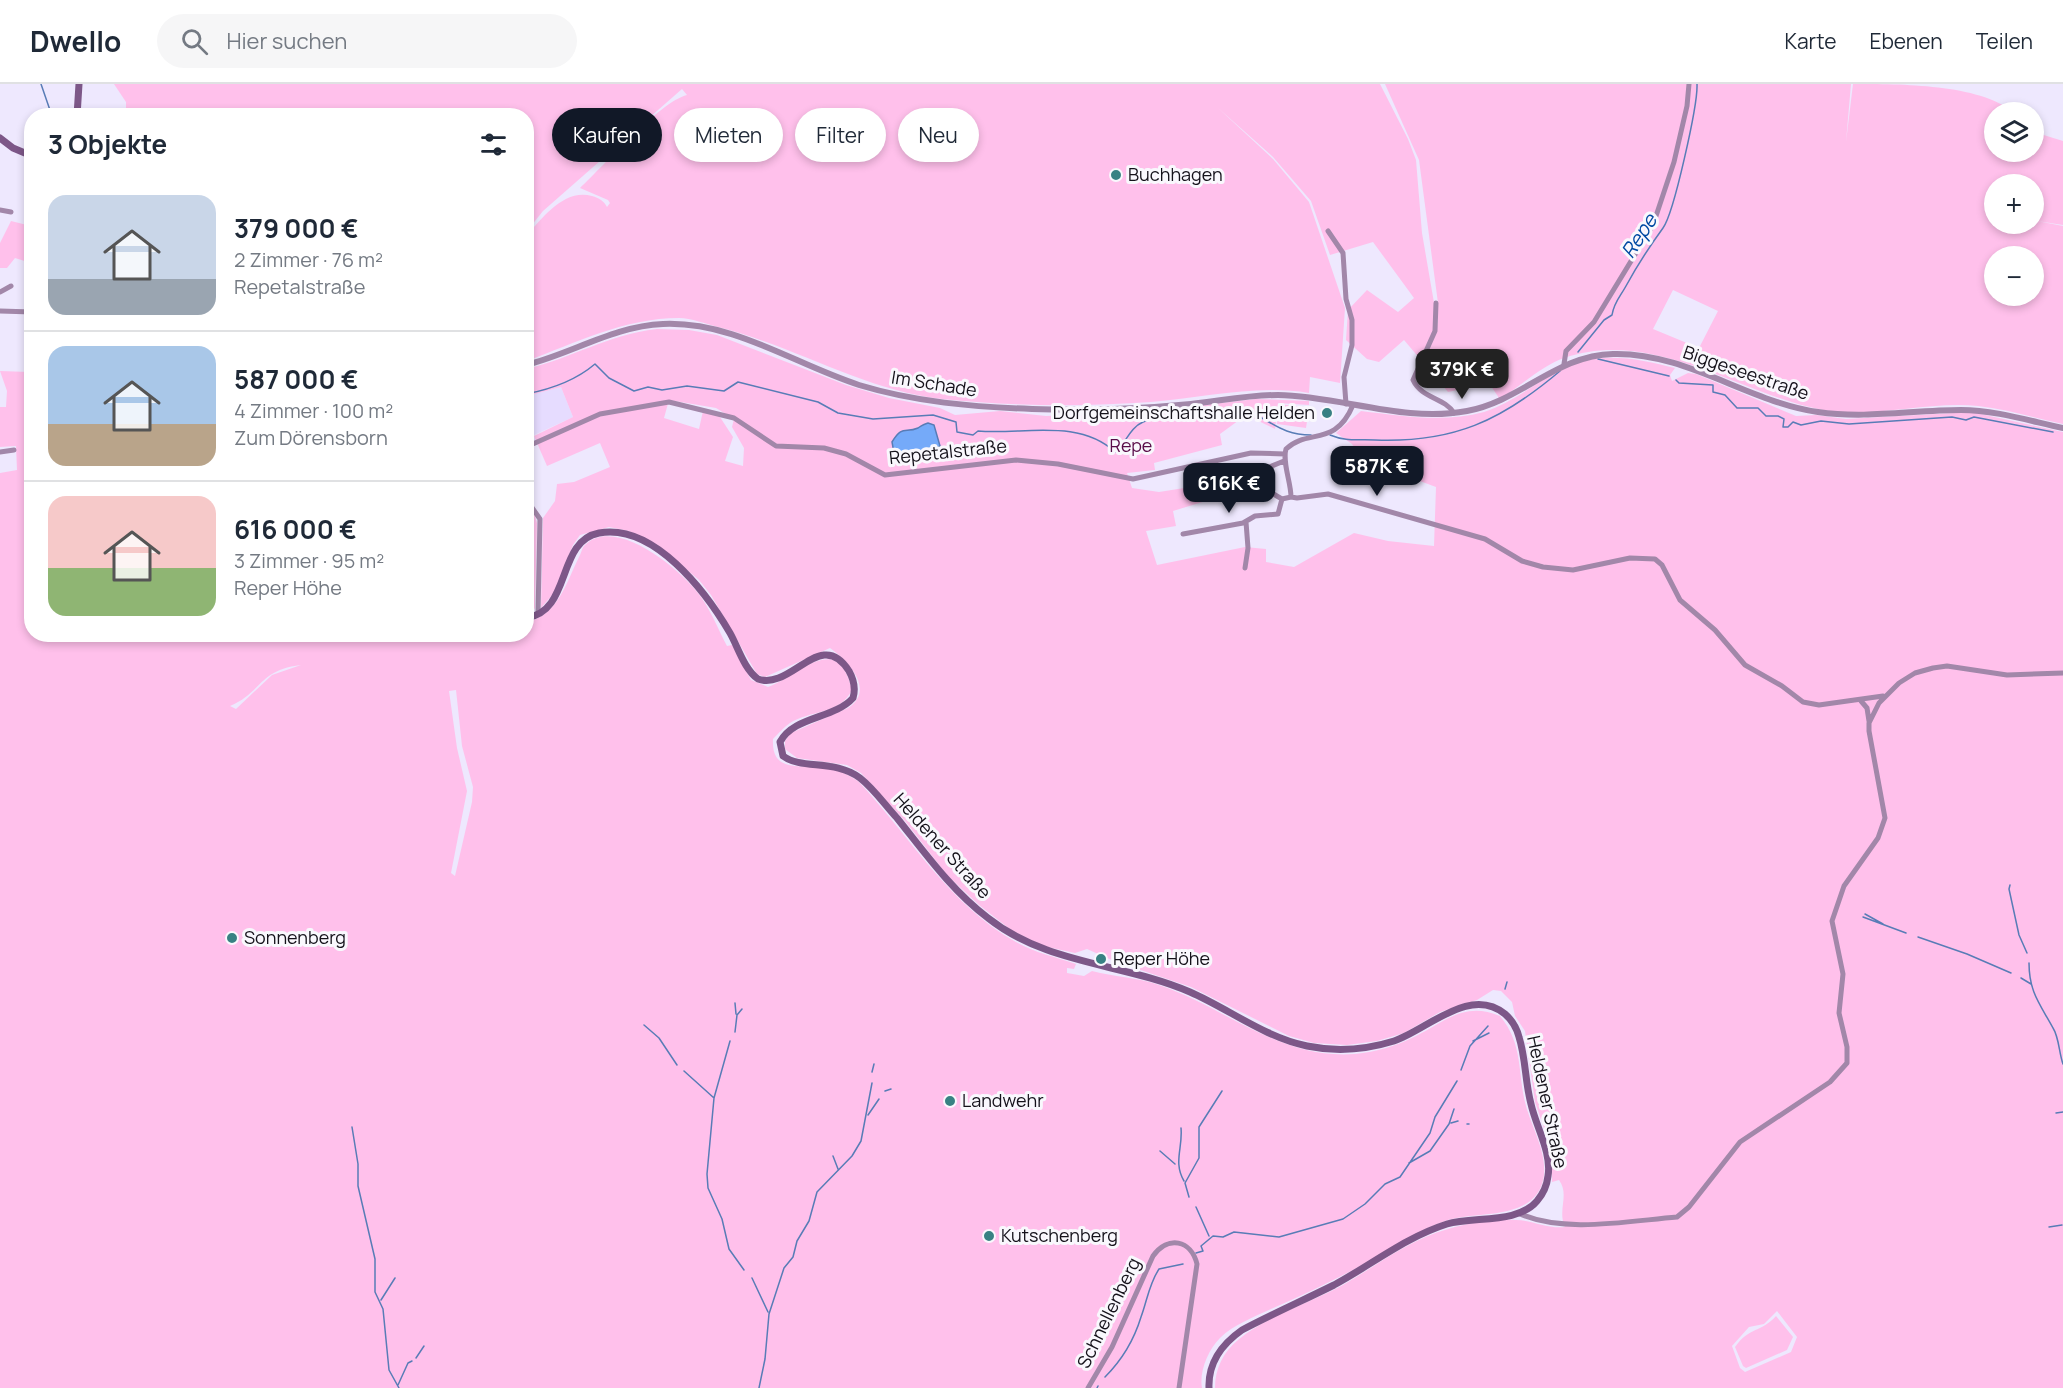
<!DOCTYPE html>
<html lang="de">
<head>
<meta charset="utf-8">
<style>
	:root { --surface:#fff; --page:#f6f6f7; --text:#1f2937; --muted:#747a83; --line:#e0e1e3; --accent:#111827 }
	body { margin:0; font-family:Manrope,sans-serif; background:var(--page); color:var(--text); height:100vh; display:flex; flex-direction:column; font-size:22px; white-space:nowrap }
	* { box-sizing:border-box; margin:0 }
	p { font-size:20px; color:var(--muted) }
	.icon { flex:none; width:33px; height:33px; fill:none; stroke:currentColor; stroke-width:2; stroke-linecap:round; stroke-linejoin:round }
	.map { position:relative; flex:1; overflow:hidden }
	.side { position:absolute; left:24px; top:24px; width:510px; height:534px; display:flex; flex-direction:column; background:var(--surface); border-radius:24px; box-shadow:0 3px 9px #0003 }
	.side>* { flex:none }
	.guide { position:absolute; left:552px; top:24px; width:570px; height:54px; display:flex; gap:12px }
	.tools { position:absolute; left:1984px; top:18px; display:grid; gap:12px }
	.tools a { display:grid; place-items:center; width:60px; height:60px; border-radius:50%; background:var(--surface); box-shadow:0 3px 9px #0003; font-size:30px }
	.price { position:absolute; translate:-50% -51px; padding:0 14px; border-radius:12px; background:var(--accent); color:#fff; font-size:20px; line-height:39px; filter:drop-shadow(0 2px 3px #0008) }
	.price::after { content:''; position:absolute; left:50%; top:36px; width:18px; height:14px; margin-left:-9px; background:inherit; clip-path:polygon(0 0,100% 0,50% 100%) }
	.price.active { background:#222; color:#fff }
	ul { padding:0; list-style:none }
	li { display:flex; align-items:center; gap:18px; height:150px; padding:0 24px }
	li+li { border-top:2px solid var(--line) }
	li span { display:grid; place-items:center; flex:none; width:168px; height:120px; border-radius:18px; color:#555 }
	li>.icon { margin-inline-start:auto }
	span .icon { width:72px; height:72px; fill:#fffc; stroke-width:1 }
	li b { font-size:26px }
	h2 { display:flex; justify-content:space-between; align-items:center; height:72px; padding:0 24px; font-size:26px }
	.pill { padding:0 21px; border-radius:27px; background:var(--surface); box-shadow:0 3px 9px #0003; font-size:21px; line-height:54px }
	.pill.active { background:var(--accent); color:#fff }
	header { display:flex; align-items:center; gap:36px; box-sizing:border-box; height:84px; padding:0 30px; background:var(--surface); border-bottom:2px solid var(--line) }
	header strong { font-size:28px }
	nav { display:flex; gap:33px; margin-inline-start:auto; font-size:21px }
	.search { width:420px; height:54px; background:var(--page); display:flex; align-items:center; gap:15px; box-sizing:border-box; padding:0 21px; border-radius:33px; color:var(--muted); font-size:22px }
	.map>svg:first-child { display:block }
	.built { fill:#e6dcff }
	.green { fill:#ffc0eb; fill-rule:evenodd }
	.water { fill:#75aaf9; stroke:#587cb6; stroke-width:1.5 }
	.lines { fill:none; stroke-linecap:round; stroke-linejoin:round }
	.stream { stroke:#587cb6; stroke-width:1.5 }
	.minor { stroke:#a287a9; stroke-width:5 }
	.tertiary { stroke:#a287a9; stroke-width:6 }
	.secondary { stroke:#7d5788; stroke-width:7 }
	.poi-dot { fill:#388183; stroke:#f9f8fd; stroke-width:2 }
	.labels { text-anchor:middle; stroke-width:6; stroke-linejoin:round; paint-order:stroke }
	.poi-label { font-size:18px; fill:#14111a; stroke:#f9f8fd; text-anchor:start }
	.street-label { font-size:18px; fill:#14111a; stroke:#f9f8fd }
	.park-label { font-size:18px; fill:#590b48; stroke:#f9f8fd }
	.water-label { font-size:20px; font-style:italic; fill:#0049a3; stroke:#f9f8fd }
</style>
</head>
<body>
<header>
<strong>Dwello</strong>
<div class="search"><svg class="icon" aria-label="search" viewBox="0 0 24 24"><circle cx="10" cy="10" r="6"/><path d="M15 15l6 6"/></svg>Hier suchen</div>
<nav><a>Karte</a><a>Ebenen</a><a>Teilen</a></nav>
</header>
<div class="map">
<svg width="2063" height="1304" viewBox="0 0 2063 1304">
	<rect width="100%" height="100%" fill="#eee8fe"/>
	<!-- built -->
	<path class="built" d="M561,303L573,333L534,351L536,356L527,360V312Z"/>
	<!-- green -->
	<path class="green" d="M114,0H1380L1408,55L1416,76L1422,149L1438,242V219L1419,76L1385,0H1851L1846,58L1853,0C1901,0 1979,0 2013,28H1995V68H2034V48L2063,57V141L2037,137L2063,142V340C2035,334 2006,325 1978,322C1927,317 1874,335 1823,326C1739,310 1652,243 1564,274C1545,280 1520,302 1503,313L1499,314L1489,299L1448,308L1404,256L1379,278L1367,275L1346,256L1348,226L1367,206L1398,228L1414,214L1373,158L1330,171L1311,117L1273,73L1217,23L1273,75L1309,118L1345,224L1340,299L1310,293L1309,309C1257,300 1203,314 1151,318C1081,323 1012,322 942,315C863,306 795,262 718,243C706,240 691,234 679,234C625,234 575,259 527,277V151C543,133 565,104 592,112C599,114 604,117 607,123L610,119L608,116L580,104C604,82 659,18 687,11L682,5L543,127L527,147L526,32L126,31V18ZM1995,100H2034V140H1995ZM1995,172H2034V212H1995ZM1673,206L1718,227L1699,264L1653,245Z
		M11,137L31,142V179L15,174L7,184H0V159Z
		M31,230L32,550H526L527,538C558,531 566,499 579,473C581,470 582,463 585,461C615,431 680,485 698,509C710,524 718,545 727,562L732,561L751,596L768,603C800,592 837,545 852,606C840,631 810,626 790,639C784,643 778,650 773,655C771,689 800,681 822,683C835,684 847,690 858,697C909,751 949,821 1016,858C1035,869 1056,873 1076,880L1074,885L1067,884V889L1084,892L1092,887C1114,893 1136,893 1159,901C1225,923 1280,976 1355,970C1376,968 1397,962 1416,952C1446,937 1465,917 1500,932C1524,961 1517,989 1526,1022C1533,1047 1553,1079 1540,1105C1524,1136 1475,1127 1445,1137C1412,1149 1384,1169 1353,1186C1326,1200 1299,1213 1271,1225C1254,1233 1233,1241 1220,1254C1208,1266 1199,1288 1202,1304H0V389L17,386L16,362L0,363V323H6L7,307L0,287L29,288ZM301,581L272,591L236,625L230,622C262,609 258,586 301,581ZM456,606L462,662L473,703L472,718L455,792L451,789L467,707L457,664L449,607Z
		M657,245L689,246L717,251L846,301L889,314L940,324L955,331L1000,327L1046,332L1134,329L1256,315L1309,317V321L1278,319L1275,345L1246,331L1220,350L1222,361L1154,379L1155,386L1127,389L1132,404L1159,408L1203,401L1209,416L1173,427L1176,442L1146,447L1157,481L1245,463L1266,465V478L1294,483L1354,449L1388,457L1434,462L1436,403L1363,376L1352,360L1336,349L1361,327C1402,332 1444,339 1484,328C1515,318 1538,296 1568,282C1602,267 1641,275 1675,284L1670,291L1672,297L1688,289L1696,290L1796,332L1816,331L1846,335L1972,328L2063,348V1304H1215C1215,1285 1223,1268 1238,1256C1268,1231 1308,1220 1343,1201C1376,1182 1410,1155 1448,1145C1468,1139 1494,1135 1516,1136C1532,1136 1547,1145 1565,1143C1557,1126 1570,1111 1559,1096L1552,1098L1551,1065L1535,1018L1525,947L1515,932L1512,918L1501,907L1493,906L1477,916L1440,928L1404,949L1377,957L1347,961L1314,959L1289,952L1191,903L1114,877L1087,865L1075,869L1043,862L1011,846L979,821L947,791L905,737L861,689L847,681L797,674L785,665V657L791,649L848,624C876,606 848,577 830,564L765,593L757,590L711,511L699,496L657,461L629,447L609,443L580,451L573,461L554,509L541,524L543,434L555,417L557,400L574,398L610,383L600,359L547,382L534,352L573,333L561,303L527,312L526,285C573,274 606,251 657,245ZM669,316L716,324L734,335L732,343L744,364L743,382L725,377L733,353L718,330L703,327L699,345L664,334ZM1777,1227L1797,1253L1791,1268L1745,1288L1740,1284L1732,1262L1749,1243L1764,1240Z
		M1279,320L1309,324L1306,344L1277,340Z
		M526,429H534L537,439L535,524L532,529H527Z
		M1776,1232L1793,1253L1787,1266L1746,1284L1743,1282L1735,1263C1750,1242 1761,1249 1776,1232Z"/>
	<!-- water -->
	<path class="water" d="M928,339L934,341L940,362C920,375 916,373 894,369L892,358C903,340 905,350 918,344C921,342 924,340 928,339Z"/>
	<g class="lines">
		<!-- stream -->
		<path class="stream" d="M41,0L52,32
			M1578,268L1604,236L1612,231C1614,218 1620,213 1626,202C1639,178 1647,166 1663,144C1674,129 1698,20 1697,0
			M1598,275L1669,292
			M1676,296L1679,299L1713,301V308L1725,311L1737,324H1758L1766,332H1778L1784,335L1783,343H1788L1793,338L1801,341L1821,337L1849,340L1952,333L1966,336L1974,333L2053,348
			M526,310C552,305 575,297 595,280L609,294L634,307L648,303L662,306L687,302L724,307L738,298L818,318L838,329L873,335L933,331L956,338L957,348L973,351L978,347C1023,351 1078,334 1115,368C1126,360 1129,344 1143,338C1153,334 1240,323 1248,327C1273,338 1282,351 1311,351
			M1330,351C1347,358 1357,355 1375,356C1453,359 1501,337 1560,287
			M2010,801L2009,805L2019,851L2027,869
			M1865,830L1883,840
			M1863,833L1906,849
			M1918,853L1967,870L2011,889
			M2029,879C2029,908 2040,920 2053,944C2059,953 2059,969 2063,980
			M2021,894L2031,900
			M1505,905L1507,898
			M735,919L736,930
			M644,941L659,954L677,981
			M735,948L737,931L742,925
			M1473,957L1489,949
			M1461,986L1470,962L1488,942
			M684,987L714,1014L707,1090L708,1104L722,1135L729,1165L744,1186
			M872,988L874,980
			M885,1007L891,1005
			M714,1014L730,957
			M2056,1029L2063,1028
			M868,1031L879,1015
			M1451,1039L1458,1037
			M1467,1040H1469
			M352,1043L358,1080V1102L375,1175V1208L383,1225L389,1286L399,1304
			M1181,1044C1183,1064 1173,1078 1184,1097
			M1160,1067L1175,1080
			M833,1072L838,1085
			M1409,1079L1430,1067L1449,1040L1454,1025
			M1189,1113L1185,1099L1199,1074V1043L1222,1007
			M1196,1123L1209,1152
			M2049,1143L2062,1141
			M1196,1169L1203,1167L1201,1162L1213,1152L1223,1153L1234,1148L1279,1153L1343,1135L1365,1120L1385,1100L1400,1093L1430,1049L1435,1033L1457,997
			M752,1194L768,1228
			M381,1216L395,1194
			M416,1274L424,1262
			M1105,1293C1122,1276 1134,1256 1141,1233C1147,1217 1149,1200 1159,1185L1183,1180
			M398,1301L408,1279L412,1277
			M759,1304L765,1275L769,1230L784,1184L793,1173L797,1157L809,1137L817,1108L852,1072L861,1057L872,999
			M1097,1304L1098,1302"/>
		<!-- minor -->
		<path class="minor" d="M0,126L11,128
			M1328,147L1343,169L1346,215L1352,236V261L1344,293L1346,320
			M0,208L11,202
			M1436,219L1435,247L1413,296C1422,315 1444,313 1454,329
			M0,227L32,228
			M1564,280L1566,267L1594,238L1653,141L1674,78L1687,22L1689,0
			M1353,321C1335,364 1308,344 1286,365C1282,378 1291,398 1291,413L1297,414L1328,410L1485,455L1522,477L1543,483L1573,486L1630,474L1655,475L1662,481L1680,516L1715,546L1745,581L1782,602L1803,618L1819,621L1883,612
			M526,363L600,330L669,318L734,334L776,362L824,364L846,370L885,391L1016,376L1058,380L1133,395L1251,369L1285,370
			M0,368L14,366
			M1284,377L1267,384C1257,400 1269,408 1282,415L1291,413
			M526,415L540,435L538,530
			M1183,450L1243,439L1255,432L1278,430L1282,415
			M1245,484L1248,464L1246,438
			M1861,617L1867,624L1869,637
			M1518,1129C1563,1150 1628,1137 1677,1133L1689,1123L1740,1058L1830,998L1847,979V963L1839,929L1843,890L1832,837L1844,802L1878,754L1885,734L1869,647V639L1879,619L1899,599L1915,589L1933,584L1947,582L2007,591L2063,589
			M1088,1304L1112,1263L1153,1172C1168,1151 1191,1156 1197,1180L1179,1304"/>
		<!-- tertiary -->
		<path class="tertiary" d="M526,281C573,269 614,242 663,240C733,237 794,280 859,301C915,318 973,323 1032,325C1085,327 1138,325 1191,320C1220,317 1248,311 1278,311C1341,312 1404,339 1467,327C1521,317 1557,271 1613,270C1686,268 1748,318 1818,328C1866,335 1913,326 1961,326C1995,326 2030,337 2063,344"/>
		<!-- secondary -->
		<path class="secondary" d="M77,32L79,0
			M0,54L13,64L32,72
			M526,534C572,528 556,457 599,449C654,439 706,508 730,549C738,563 744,585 758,595C791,607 821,542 849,587C854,596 856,604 853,614C834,635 794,632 780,658L783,672C802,686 835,675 860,694C874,705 885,721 897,734C925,769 952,807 988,834C1047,881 1123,879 1190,908C1229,925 1264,953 1307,962C1336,968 1365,966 1394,957C1427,946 1470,901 1505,930C1512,936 1517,945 1519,953C1526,975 1525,998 1531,1020C1536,1043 1552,1069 1548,1092C1547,1101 1543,1110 1537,1117C1518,1140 1474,1132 1447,1140C1406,1153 1371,1181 1334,1201C1304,1216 1272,1230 1242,1246C1222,1260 1208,1278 1209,1304"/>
	</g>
	<!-- markers -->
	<g class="poi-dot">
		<circle cx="1116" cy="91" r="6"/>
		<circle cx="1327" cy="329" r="6"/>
		<circle cx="232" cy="854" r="6"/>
		<circle cx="1101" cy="875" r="6"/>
		<circle cx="950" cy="1017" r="6"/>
		<circle cx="989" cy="1152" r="6"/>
	</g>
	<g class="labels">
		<!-- poi labels -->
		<g class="poi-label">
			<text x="1128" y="97">Buchhagen</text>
			<text x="1315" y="335" text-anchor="end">Dorfgemeinschaftshalle Helden</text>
			<text x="244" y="860">Sonnenberg</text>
			<text x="1113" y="881">Reper Höhe</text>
			<text x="962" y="1023">Landwehr</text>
			<text x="1001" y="1158">Kutschenberg</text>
		</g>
		<!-- street labels -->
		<g class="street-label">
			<text transform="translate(1746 289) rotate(19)" y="6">Biggeseestraße</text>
			<text transform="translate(934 300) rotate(9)" y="6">Im Schade</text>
			<text transform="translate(948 368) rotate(-6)" y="6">Repetalstraße</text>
			<text transform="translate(942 762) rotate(48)" y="6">Heldener Straße</text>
			<text transform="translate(1547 1018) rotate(78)" y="6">Heldener Straße</text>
			<text transform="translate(1109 1229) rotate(-64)" y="6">Schnellenberg</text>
		</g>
		<!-- park labels -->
		<g class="park-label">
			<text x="1131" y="368">Repe</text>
		</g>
		<!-- water labels -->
		<g class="water-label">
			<text transform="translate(1639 152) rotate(-57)" y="7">Repe</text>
		</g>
	</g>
</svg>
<div class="tools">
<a><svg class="icon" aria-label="layers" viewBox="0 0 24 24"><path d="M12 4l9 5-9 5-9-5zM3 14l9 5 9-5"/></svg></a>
<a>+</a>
<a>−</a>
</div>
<b class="price active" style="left:1462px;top:316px">379K €</b>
<b class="price" style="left:1377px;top:413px">587K €</b>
<b class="price" style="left:1229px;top:430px">616K €</b>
<div class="guide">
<a class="pill active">Kaufen</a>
<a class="pill">Mieten</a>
<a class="pill">Filter</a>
<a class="pill">Neu</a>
</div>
<section class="side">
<h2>3 Objekte<svg class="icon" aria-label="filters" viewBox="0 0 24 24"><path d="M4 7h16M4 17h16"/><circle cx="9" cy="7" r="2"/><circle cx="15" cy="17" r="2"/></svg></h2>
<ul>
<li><span style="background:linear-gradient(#c9d6e8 70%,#9aa5b1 0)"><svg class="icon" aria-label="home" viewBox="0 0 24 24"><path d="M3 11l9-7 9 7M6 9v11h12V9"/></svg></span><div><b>379 000 €</b><p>2 Zimmer · 76 m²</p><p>Repetalstraße</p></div></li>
<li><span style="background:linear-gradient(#a9c7e8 65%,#b9a48a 0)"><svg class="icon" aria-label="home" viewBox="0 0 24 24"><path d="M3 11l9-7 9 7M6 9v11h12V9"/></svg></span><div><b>587 000 €</b><p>4 Zimmer · 100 m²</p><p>Zum Dörensborn</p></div></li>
<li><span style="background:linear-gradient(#f6c9c9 60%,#8fb573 0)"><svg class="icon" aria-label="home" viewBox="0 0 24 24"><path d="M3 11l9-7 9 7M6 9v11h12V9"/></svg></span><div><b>616 000 €</b><p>3 Zimmer · 95 m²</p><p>Reper Höhe</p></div></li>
</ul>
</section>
</div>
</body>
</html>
